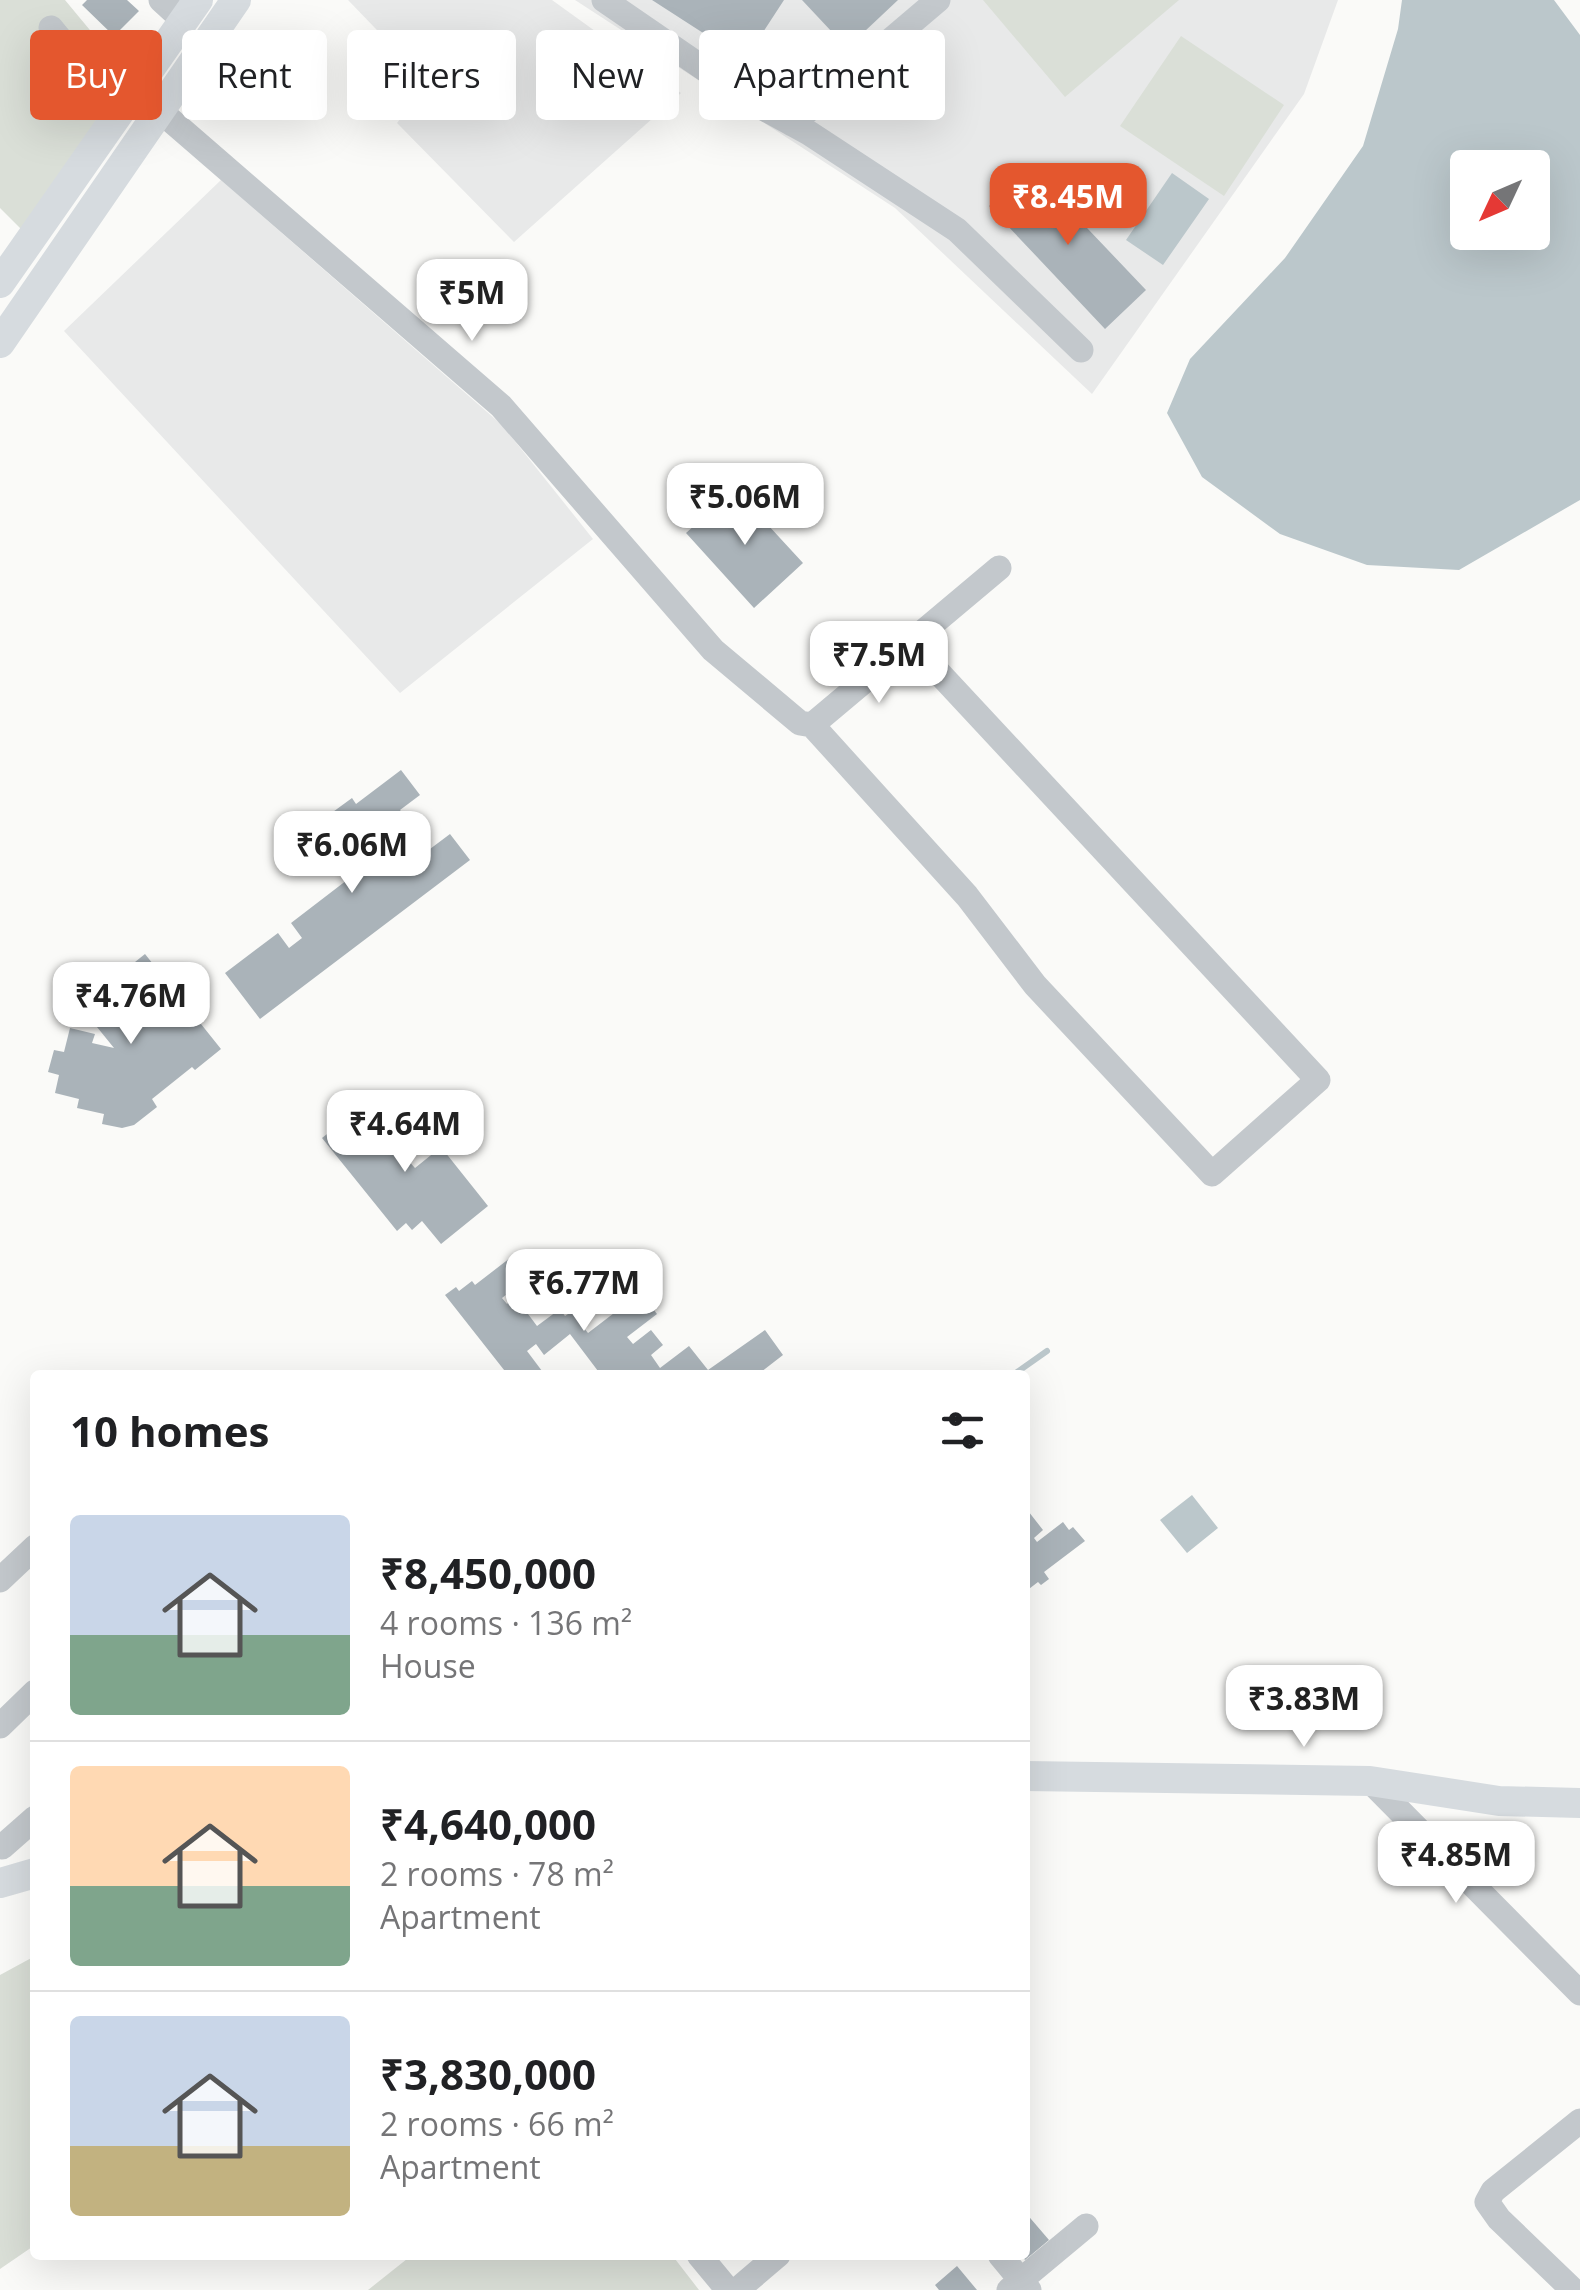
<!DOCTYPE html>
<html lang="en">
<head>
<meta charset="utf-8">
<style>
	:root { --surface:#fff; --page:#f2f2f2; --text:#202124; --muted:#757577; --line:#e0e0e0; --accent:#e4572e }
	body { margin:0; font-family:"Open Sans",sans-serif; background:var(--page); color:var(--text); height:100vh; display:flex; flex-direction:column; font-size:38px; white-space:nowrap }
	* { box-sizing:border-box; margin:0 }
	p { font-size:32px; color:var(--muted) }
	.icon { flex:none; width:55px; height:55px; fill:none; stroke:currentColor; stroke-width:2; stroke-linecap:round; stroke-linejoin:round }
	.map { position:relative; flex:1; overflow:hidden }
	.sheet { position:absolute; left:30px; top:1370px; width:1000px; height:890px; display:flex; flex-direction:column; background:var(--surface); border-radius:10px; box-shadow:0 10px 40px #0002 }
	.sheet>* { flex:none }
	.hud { position:absolute; left:30px; top:30px; width:1000px; height:90px; display:flex; gap:20px }
	.needle { width:65px; rotate:226deg }
	.fabs { position:absolute; left:1450px; top:150px; display:grid; gap:20px }
	.fabs a { display:grid; place-items:center; width:100px; height:100px; border-radius:10px; background:var(--surface); box-shadow:0 10px 40px #0002; font-size:50px }
	.price { position:absolute; translate:-50% -85px; padding:0 22px; border-radius:20px; background:#fff; color:#222; font-size:32px; line-height:65px; filter:drop-shadow(0 2px 5px #0008) }
	.price::after { content:''; position:absolute; left:50%; top:60px; width:30px; height:22px; margin-left:-15px; background:inherit; clip-path:polygon(0 0,100% 0,50% 100%) }
	.price.current { background:var(--accent); color:#fff }
	ul { padding:0; list-style:none }
	li { display:flex; align-items:center; gap:30px; height:250px; padding:0 40px }
	li+li { border-top:2px solid var(--line) }
	li span { display:grid; place-items:center; flex:none; width:280px; height:200px; border-radius:10px; color:#555 }
	li>.icon { margin-inline-start:auto }
	span .icon { width:120px; height:120px; fill:#fffc; stroke-width:1 }
	li b { font-size:42px }
	h2 { display:flex; justify-content:space-between; align-items:center; height:120px; padding:0 40px; font-size:42px }
	.chip { padding:0 35px; border-radius:10px; background:var(--surface); box-shadow:0 10px 40px #0002; font-size:35px; line-height:90px }
	.chip.current { background:var(--accent); color:#fff }
	.map>svg:first-child { display:block }
	.built { fill:#e8e9e9 }
	.green { fill:#dadfd7 }
	.water { fill:#bbc7cb; fill-rule:evenodd }
	.lines { fill:none; stroke-linecap:round; stroke-linejoin:round }
	.stream { stroke:#bbc7cb; stroke-width:6 }
	.building { fill:#aab3b9 }
	.minor { stroke:#c3c8cc; stroke-width:25 }
	.major { stroke:#d6dbdf; stroke-width:30 }
</style>
</head>
<body>
<div class="map">
<svg width="1580" height="2290" viewBox="0 0 1580 2290">
	<rect width="100%" height="100%" fill="#fafaf8"/>
	<!-- built -->
	<path class="built" d="M348,0H552L681,93L514,242L397,123L428,83Z
		M575,0H1338L1304,94L1092,394L895,208Z
		M221,180L502,425L593,539L400,693L64,331Z"/>
	<!-- green -->
	<path class="green" d="M0,0H65L128,76L22,230L0,208Z
		M983,0H1179L1065,97Z
		M1181,36L1284,105L1224,196L1120,126Z
		M35,1956V2245L0,2269V1975Z
		M412,2255H672L699,2290H368Z"/>
	<!-- water -->
	<path class="water" d="M1402,0H1554L1580,35V500L1459,570L1367,565L1280,534L1202,477L1167,413L1190,359L1285,258L1363,146L1398,29ZM1468,168H1532V232H1468Z
		M1172,173L1209,199L1163,265L1126,240Z
		M1192,1495L1218,1528L1187,1553L1160,1520Z"/>
	<g class="lines">
		<!-- stream -->
		<path class="stream" d="M1013,1375L1047,1351"/>
	</g>
	<!-- building -->
	<path class="building" d="M87,0H127L139,11L114,36L82,5Z
		M652,0H784L745,60Z
		M802,0H898L847,48Z
		M1030,168L1146,290L1105,329L989,206Z
		M735,489L803,563L754,608L686,533Z
		M401,770L420,795L400,810L430,849L450,834L470,860L260,1019L225,973L278,933L289,948L302,938L291,923L364,867L326,817L352,798L356,804Z
		M145,954L221,1049L195,1070L192,1067L152,1099L157,1107L134,1125L122,1128L102,1124L104,1114L77,1108L79,1099L55,1093L59,1075L48,1072L54,1050L64,1052L70,1028L95,1034L92,1043L114,1048L80,1006Z
		M393,1097L410,1119L399,1127L415,1148L405,1157L415,1168L441,1147L488,1206L441,1244L422,1221L412,1230L406,1223L397,1231L322,1138L332,1130L336,1134L349,1124L353,1129Z
		M510,1258L516,1266L521,1262L531,1275L502,1298L507,1304L525,1290L538,1306L528,1314L537,1326L560,1309L565,1316L571,1312L588,1333L635,1297L641,1305L647,1301L657,1314L627,1337L633,1344L651,1330L663,1345L651,1355L660,1368L689,1346L708,1370L765,1330L783,1355L757,1375H601L570,1334L544,1355L536,1344L527,1351L545,1375H508L445,1295L456,1287L459,1291L472,1281L475,1285Z
		M1025,1507L1043,1530L1034,1538L1037,1542L1063,1522L1069,1530L1073,1527L1085,1541L1044,1572L1049,1579L1041,1585L1038,1582L1025,1592Z
		M1025,2212L1049,2240L1025,2260L1022,2255H1025Z
		M957,2266L977,2290H939L935,2285Z"/>
	<g class="lines">
		<!-- minor -->
		<path class="minor" d="M161,0L184,21
			M604,0L754,103L809,133L957,230L1081,350
			M51,28L120,112
			M159,110L501,406L713,650L800,723L812,725L967,896L1035,985L1212,1174L1318,1080L912,644
			M792,124L938,0
			M812,725L999,568
			M0,1580L35,1547
			M0,1726L35,1692
			M1370,1781L1580,1993
			M2,1847L35,1818
			M699,2255L728,2290
			M1000,2255L1029,2290
			M737,2290L778,2255
			M1009,2290L1086,2226
			M1573,2290L1499,2219L1487,2202L1493,2191L1580,2121"/>
		<!-- major -->
		<path class="major" d="M0,283L198,0
			M0,343L236,0
			M1025,1776L1370,1781L1499,1801L1580,1803
			M0,1883L35,1873"/>
	</g>
</svg>
<div class="fabs">
<a><svg class="needle" viewBox="-14 -14 28 28"><path d="M0-13l5 13h-10z" fill="#e53935"/><path d="M0 13l5-13h-10z" fill="#757577"/></svg></a>
</div>
<b class="price current" style="left:1068px;top:248px">₹8.45M</b>
<b class="price" style="left:472px;top:344px">₹5M</b>
<b class="price" style="left:745px;top:548px">₹5.06M</b>
<b class="price" style="left:879px;top:706px">₹7.5M</b>
<b class="price" style="left:352px;top:896px">₹6.06M</b>
<b class="price" style="left:131px;top:1047px">₹4.76M</b>
<b class="price" style="left:405px;top:1175px">₹4.64M</b>
<b class="price" style="left:584px;top:1334px">₹6.77M</b>
<b class="price" style="left:1304px;top:1750px">₹3.83M</b>
<b class="price" style="left:1456px;top:1906px">₹4.85M</b>
<div class="hud">
<a class="chip current">Buy</a>
<a class="chip">Rent</a>
<a class="chip">Filters</a>
<a class="chip">New</a>
<a class="chip">Apartment</a>
</div>
<section class="sheet">
<h2>10 homes<svg class="icon" aria-label="filters" viewBox="0 0 24 24"><path d="M4 7h16M4 17h16"/><circle cx="9" cy="7" r="2"/><circle cx="15" cy="17" r="2"/></svg></h2>
<ul>
<li><span style="background:linear-gradient(#c9d6e8 60%,#7fa58c 0)"><svg class="icon" aria-label="home" viewBox="0 0 24 24"><path d="M3 11l9-7 9 7M6 9v11h12V9"/></svg></span><div><b>₹8,450,000</b><p>4 rooms · 136 m²</p><p>House</p></div></li>
<li><span style="background:linear-gradient(#ffd9b3 60%,#7fa58c 0)"><svg class="icon" aria-label="home" viewBox="0 0 24 24"><path d="M3 11l9-7 9 7M6 9v11h12V9"/></svg></span><div><b>₹4,640,000</b><p>2 rooms · 78 m²</p><p>Apartment</p></div></li>
<li><span style="background:linear-gradient(#c9d6e8 65%,#c2b280 0)"><svg class="icon" aria-label="home" viewBox="0 0 24 24"><path d="M3 11l9-7 9 7M6 9v11h12V9"/></svg></span><div><b>₹3,830,000</b><p>2 rooms · 66 m²</p><p>Apartment</p></div></li>
</ul>
</section>
</div>
</body>
</html>
